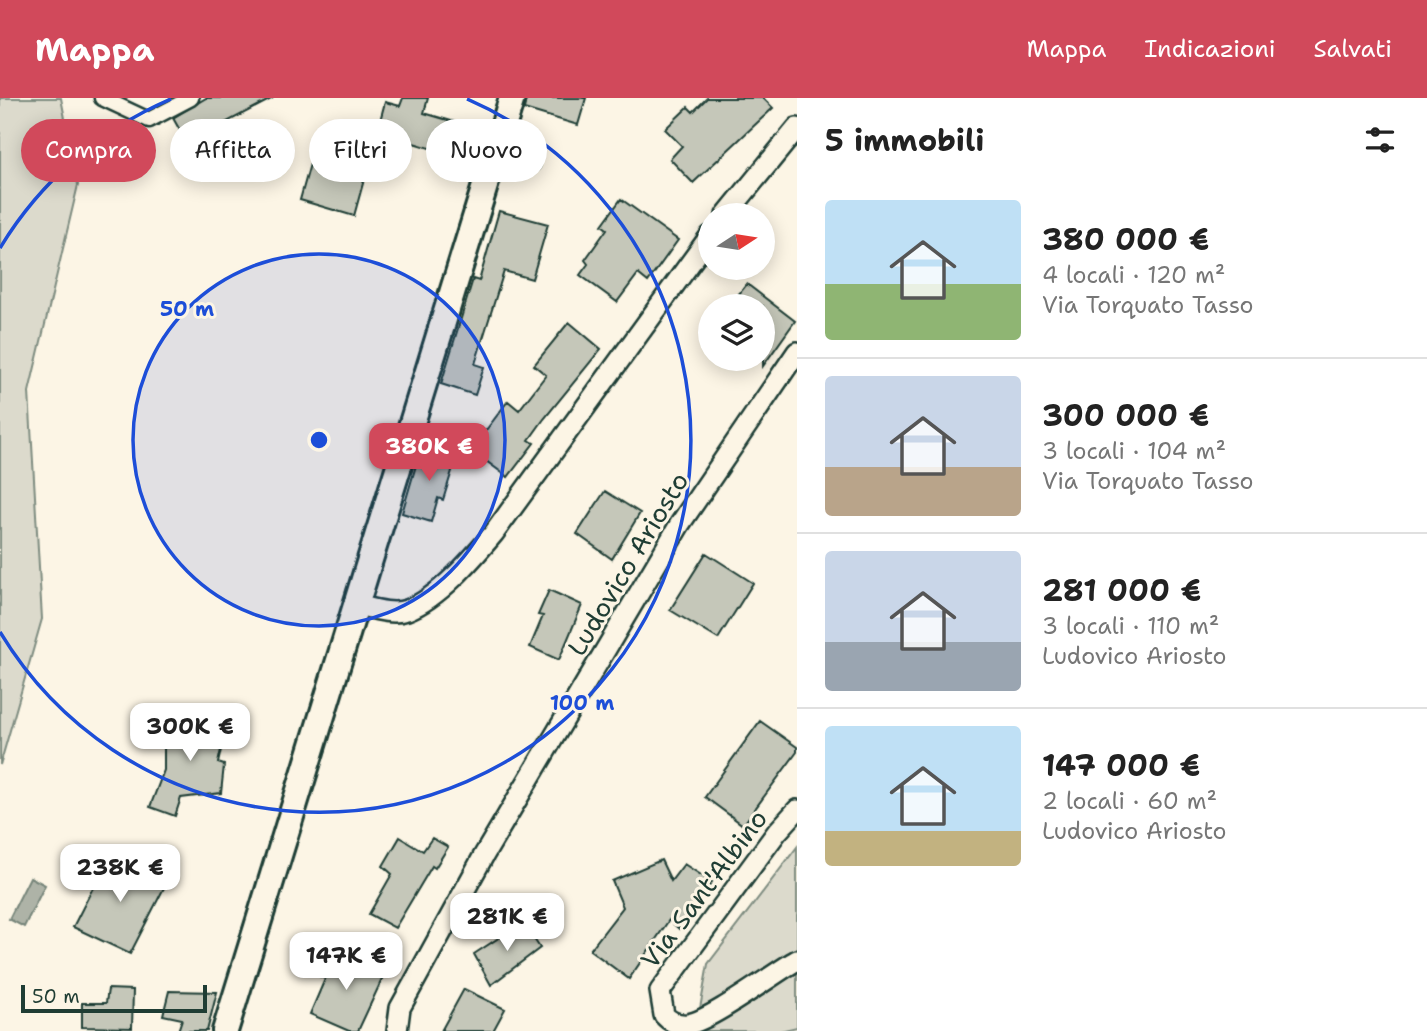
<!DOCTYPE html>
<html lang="it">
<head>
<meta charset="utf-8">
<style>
	:root { --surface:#fff; --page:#f6f6f6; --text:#222; --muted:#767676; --line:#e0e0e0; --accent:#d1495b }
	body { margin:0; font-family:"Shantell Sans",sans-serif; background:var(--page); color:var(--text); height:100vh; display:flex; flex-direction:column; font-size:26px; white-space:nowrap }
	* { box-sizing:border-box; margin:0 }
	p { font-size:23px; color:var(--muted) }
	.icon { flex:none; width:38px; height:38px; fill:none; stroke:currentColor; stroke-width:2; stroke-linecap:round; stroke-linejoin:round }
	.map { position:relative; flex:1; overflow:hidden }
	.details { display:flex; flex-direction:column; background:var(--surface); width:630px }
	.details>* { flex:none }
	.hud { position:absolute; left:21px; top:21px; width:665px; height:63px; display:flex; gap:14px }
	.needle { width:46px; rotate:78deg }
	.controls { position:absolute; left:698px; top:105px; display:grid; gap:14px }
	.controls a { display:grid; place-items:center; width:77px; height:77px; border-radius:50%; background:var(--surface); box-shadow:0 4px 18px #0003; font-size:35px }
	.scale { position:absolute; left:21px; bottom:18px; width:186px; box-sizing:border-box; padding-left:7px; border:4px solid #1f3d34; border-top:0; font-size:19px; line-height:24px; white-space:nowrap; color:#1f3d34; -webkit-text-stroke:5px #fcf5e5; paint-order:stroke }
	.price { position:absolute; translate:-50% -60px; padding:0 16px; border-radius:14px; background:#fff; color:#222; font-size:23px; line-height:46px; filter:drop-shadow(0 2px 4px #0008) }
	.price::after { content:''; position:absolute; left:50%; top:42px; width:21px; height:16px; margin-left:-10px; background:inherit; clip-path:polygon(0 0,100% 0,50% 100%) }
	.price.selected { background:var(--accent); color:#fff }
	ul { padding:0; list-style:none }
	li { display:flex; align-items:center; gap:21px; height:175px; padding:0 28px }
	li+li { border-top:2px solid var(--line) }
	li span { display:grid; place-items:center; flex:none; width:196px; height:140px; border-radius:7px; color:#555 }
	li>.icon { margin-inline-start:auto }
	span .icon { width:84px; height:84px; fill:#fffc; stroke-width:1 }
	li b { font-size:30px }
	h2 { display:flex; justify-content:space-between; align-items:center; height:84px; padding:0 28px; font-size:30px }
	.tag { padding:0 24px; border-radius:32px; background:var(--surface); box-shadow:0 4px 18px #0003; font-size:24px; line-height:63px }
	.tag.selected { background:var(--accent); color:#fff }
	header { display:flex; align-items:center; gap:42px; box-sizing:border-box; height:98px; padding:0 35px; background:var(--accent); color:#fff }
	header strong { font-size:33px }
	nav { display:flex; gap:38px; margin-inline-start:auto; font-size:24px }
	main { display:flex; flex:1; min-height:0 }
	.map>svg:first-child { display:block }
	.green { fill:#dcdacc; stroke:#7e8c80; stroke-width:2 }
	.water { fill:#aeb3a7; stroke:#758479; stroke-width:2 }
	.building { fill:#c5c7b9; stroke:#1f3d34; stroke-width:2 }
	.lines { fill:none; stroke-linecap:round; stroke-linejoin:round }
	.service-casing { stroke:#1f3d34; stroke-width:15 }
	.pedestrian-casing { stroke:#1f3d34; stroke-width:19 }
	.minor-casing { stroke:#1f3d34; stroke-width:24 }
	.tertiary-casing { stroke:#1f3d34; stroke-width:30 }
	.service { stroke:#fcf5e5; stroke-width:10 }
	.pedestrian { stroke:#fcf5e5; stroke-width:14 }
	.minor { stroke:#fcf5e5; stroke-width:19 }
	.tertiary { stroke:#fcf5e5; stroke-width:24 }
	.ring { fill:none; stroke:#1d4ed8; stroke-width:3.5 }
	.labels { text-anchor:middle; stroke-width:6; stroke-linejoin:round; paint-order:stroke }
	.street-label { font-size:26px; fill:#1f3d34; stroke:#fcf5e5 }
	.centre { fill:#1d4ed8; stroke:#fcf5e5; stroke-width:3.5 }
	.ring-label { font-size:21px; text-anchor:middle; font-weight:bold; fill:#1d4ed8; stroke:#fcf5e5; stroke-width:6; stroke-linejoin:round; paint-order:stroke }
</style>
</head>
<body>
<header>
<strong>Mappa</strong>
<nav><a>Mappa</a><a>Indicazioni</a><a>Salvati</a></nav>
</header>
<main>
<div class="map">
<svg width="797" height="933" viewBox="0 0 797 933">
	<rect width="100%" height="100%" fill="#fcf5e5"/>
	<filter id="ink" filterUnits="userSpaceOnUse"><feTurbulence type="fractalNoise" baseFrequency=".0143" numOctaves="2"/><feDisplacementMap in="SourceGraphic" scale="14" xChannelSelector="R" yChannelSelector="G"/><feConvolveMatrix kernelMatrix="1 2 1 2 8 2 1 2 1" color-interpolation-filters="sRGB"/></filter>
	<g filter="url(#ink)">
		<!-- green -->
		<path class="green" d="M0,0H61L78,87L29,294L42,521L0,667Z
			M797,749V929L780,933H696L708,866Z"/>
		<!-- water -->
		<path class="water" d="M30,779L45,787L24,829L9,821Z"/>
		<!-- building -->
		<path class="building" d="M206,0H273L187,45L173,20Z
			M403,0H428L424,15L475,30L461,74L439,67L443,54L377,34L385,4L400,8Z
			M526,0H586L578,27L524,11Z
			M707,0H763L773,10L693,85L670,61L682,48L665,31L688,9L693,14Z
			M310,66L332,73L333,69L365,78L354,118L300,102Z
			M621,101L678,142L648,184L638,176L617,204L580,177L588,166L585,162L607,131L602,127Z
			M499,113L548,126L532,181L504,173L475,266L484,269L475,297L441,286L473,181L479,183Z
			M747,186L795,223L763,268V208H729Z
			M569,224L601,251L544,321L529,342L534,345L508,379L471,352L508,303L519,312L546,277L534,267Z
			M422,347L457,357L443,402L438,400L431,424L402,415Z
			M605,393L640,415L612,461L577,436Z
			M706,455L753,485L718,541L670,512Z
			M549,492L582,507L559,562L530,549L543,518L538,517Z
			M204,618L227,625L218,665L224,667L221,695L181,700L175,718L150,709L164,672V648L158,637Z
			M760,623L797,649V654L743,727L705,699Z
			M400,739L423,753L432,740L448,749L435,770L432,768L395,830L369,816L392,776L383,768Z
			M111,754L167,784L130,856L73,829Z
			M661,762L671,783L684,766L712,784L679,831L669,822L629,881L590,852L623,809L612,783Z
			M523,824L540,850L491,887L474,856Z
			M332,852L385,875L358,933H349L310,916L325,881L319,878Z
			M108,891L133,892L132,930L82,929V905H106Z
			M464,891L505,911L493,933H441Z
			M169,893L217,894L207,933H178L182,921L163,917Z"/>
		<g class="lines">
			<defs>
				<path id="service" d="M497,55L534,67"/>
				<path id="pedestrian" d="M102,0L149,22L191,0"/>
				<path id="minor" d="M726,117L797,30
					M358,507C374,511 392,517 407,512C439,500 473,460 494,435L710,138
					M797,712L777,734L660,893L664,917C670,924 677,927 688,926C712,922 771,877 797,862
					M397,933L400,910L484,757L680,426L797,254"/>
				<path id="tertiary" d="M225,933L512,0"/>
			</defs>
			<!-- service casing -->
			<use href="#service" class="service-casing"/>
			<!-- pedestrian casing -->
			<use href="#pedestrian" class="pedestrian-casing"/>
			<!-- minor casing -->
			<use href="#minor" class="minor-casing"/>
			<!-- tertiary casing -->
			<use href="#tertiary" class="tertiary-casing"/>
			<!-- service -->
			<use href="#service" class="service"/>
			<!-- pedestrian -->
			<use href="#pedestrian" class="pedestrian"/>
			<!-- minor -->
			<use href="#minor" class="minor"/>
			<!-- tertiary -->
			<use href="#tertiary" class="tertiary"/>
		</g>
	</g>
	<!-- distance rings -->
	<circle cx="319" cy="342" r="186" fill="#1d4ed8" fill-opacity=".12"/>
	<g class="ring">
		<circle cx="319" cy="342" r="186"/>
		<path d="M0 150A372 372 0 0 1 171 1M467 1A372 372 0 1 1 0 534"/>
	</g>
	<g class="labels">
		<!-- street labels -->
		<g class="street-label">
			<text transform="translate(628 466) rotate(-59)" y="9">Ludovico Ariosto</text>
			<text transform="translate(704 791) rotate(-53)" y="9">Via Sant'Albino</text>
		</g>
	</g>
	<circle cx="319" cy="342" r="10" class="centre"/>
	<g class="ring-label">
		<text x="187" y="218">50 m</text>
		<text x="582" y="612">100 m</text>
	</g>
</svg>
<div class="controls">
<a><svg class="needle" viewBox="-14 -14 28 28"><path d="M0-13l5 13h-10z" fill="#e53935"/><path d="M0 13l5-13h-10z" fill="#767676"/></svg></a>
<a><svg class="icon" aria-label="layers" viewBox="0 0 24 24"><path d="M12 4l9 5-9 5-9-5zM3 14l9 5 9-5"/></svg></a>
</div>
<div class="scale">50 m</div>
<b class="price selected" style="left:429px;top:385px">380K €</b>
<b class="price" style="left:190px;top:665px">300K €</b>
<b class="price" style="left:120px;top:806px">238K €</b>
<b class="price" style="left:507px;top:855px">281K €</b>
<b class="price" style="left:346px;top:894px">147K €</b>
<div class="hud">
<a class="tag selected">Compra</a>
<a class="tag">Affitta</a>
<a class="tag">Filtri</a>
<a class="tag">Nuovo</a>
</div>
</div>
<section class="details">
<h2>5 immobili<svg class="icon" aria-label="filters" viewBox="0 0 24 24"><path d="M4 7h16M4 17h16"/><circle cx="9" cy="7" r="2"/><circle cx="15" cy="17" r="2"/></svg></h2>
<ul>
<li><span style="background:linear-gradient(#bfe0f5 60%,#8fb573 0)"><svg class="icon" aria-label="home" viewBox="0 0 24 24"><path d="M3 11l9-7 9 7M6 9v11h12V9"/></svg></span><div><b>380 000 €</b><p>4 locali · 120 m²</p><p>Via Torquato Tasso</p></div></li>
<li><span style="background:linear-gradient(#c9d6e8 65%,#b9a48a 0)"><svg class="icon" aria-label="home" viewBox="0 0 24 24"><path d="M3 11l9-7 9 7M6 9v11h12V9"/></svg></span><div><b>300 000 €</b><p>3 locali · 104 m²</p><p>Via Torquato Tasso</p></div></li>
<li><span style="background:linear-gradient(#c9d6e8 65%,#9aa5b1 0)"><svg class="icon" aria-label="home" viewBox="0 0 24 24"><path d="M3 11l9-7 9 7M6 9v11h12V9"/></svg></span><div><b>281 000 €</b><p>3 locali · 110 m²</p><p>Ludovico Ariosto</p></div></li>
<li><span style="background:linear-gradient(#bfe0f5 75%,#c2b280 0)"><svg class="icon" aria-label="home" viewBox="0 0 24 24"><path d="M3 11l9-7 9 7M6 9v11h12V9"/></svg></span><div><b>147 000 €</b><p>2 locali · 60 m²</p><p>Ludovico Ariosto</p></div></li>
</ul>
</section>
</main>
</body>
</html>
